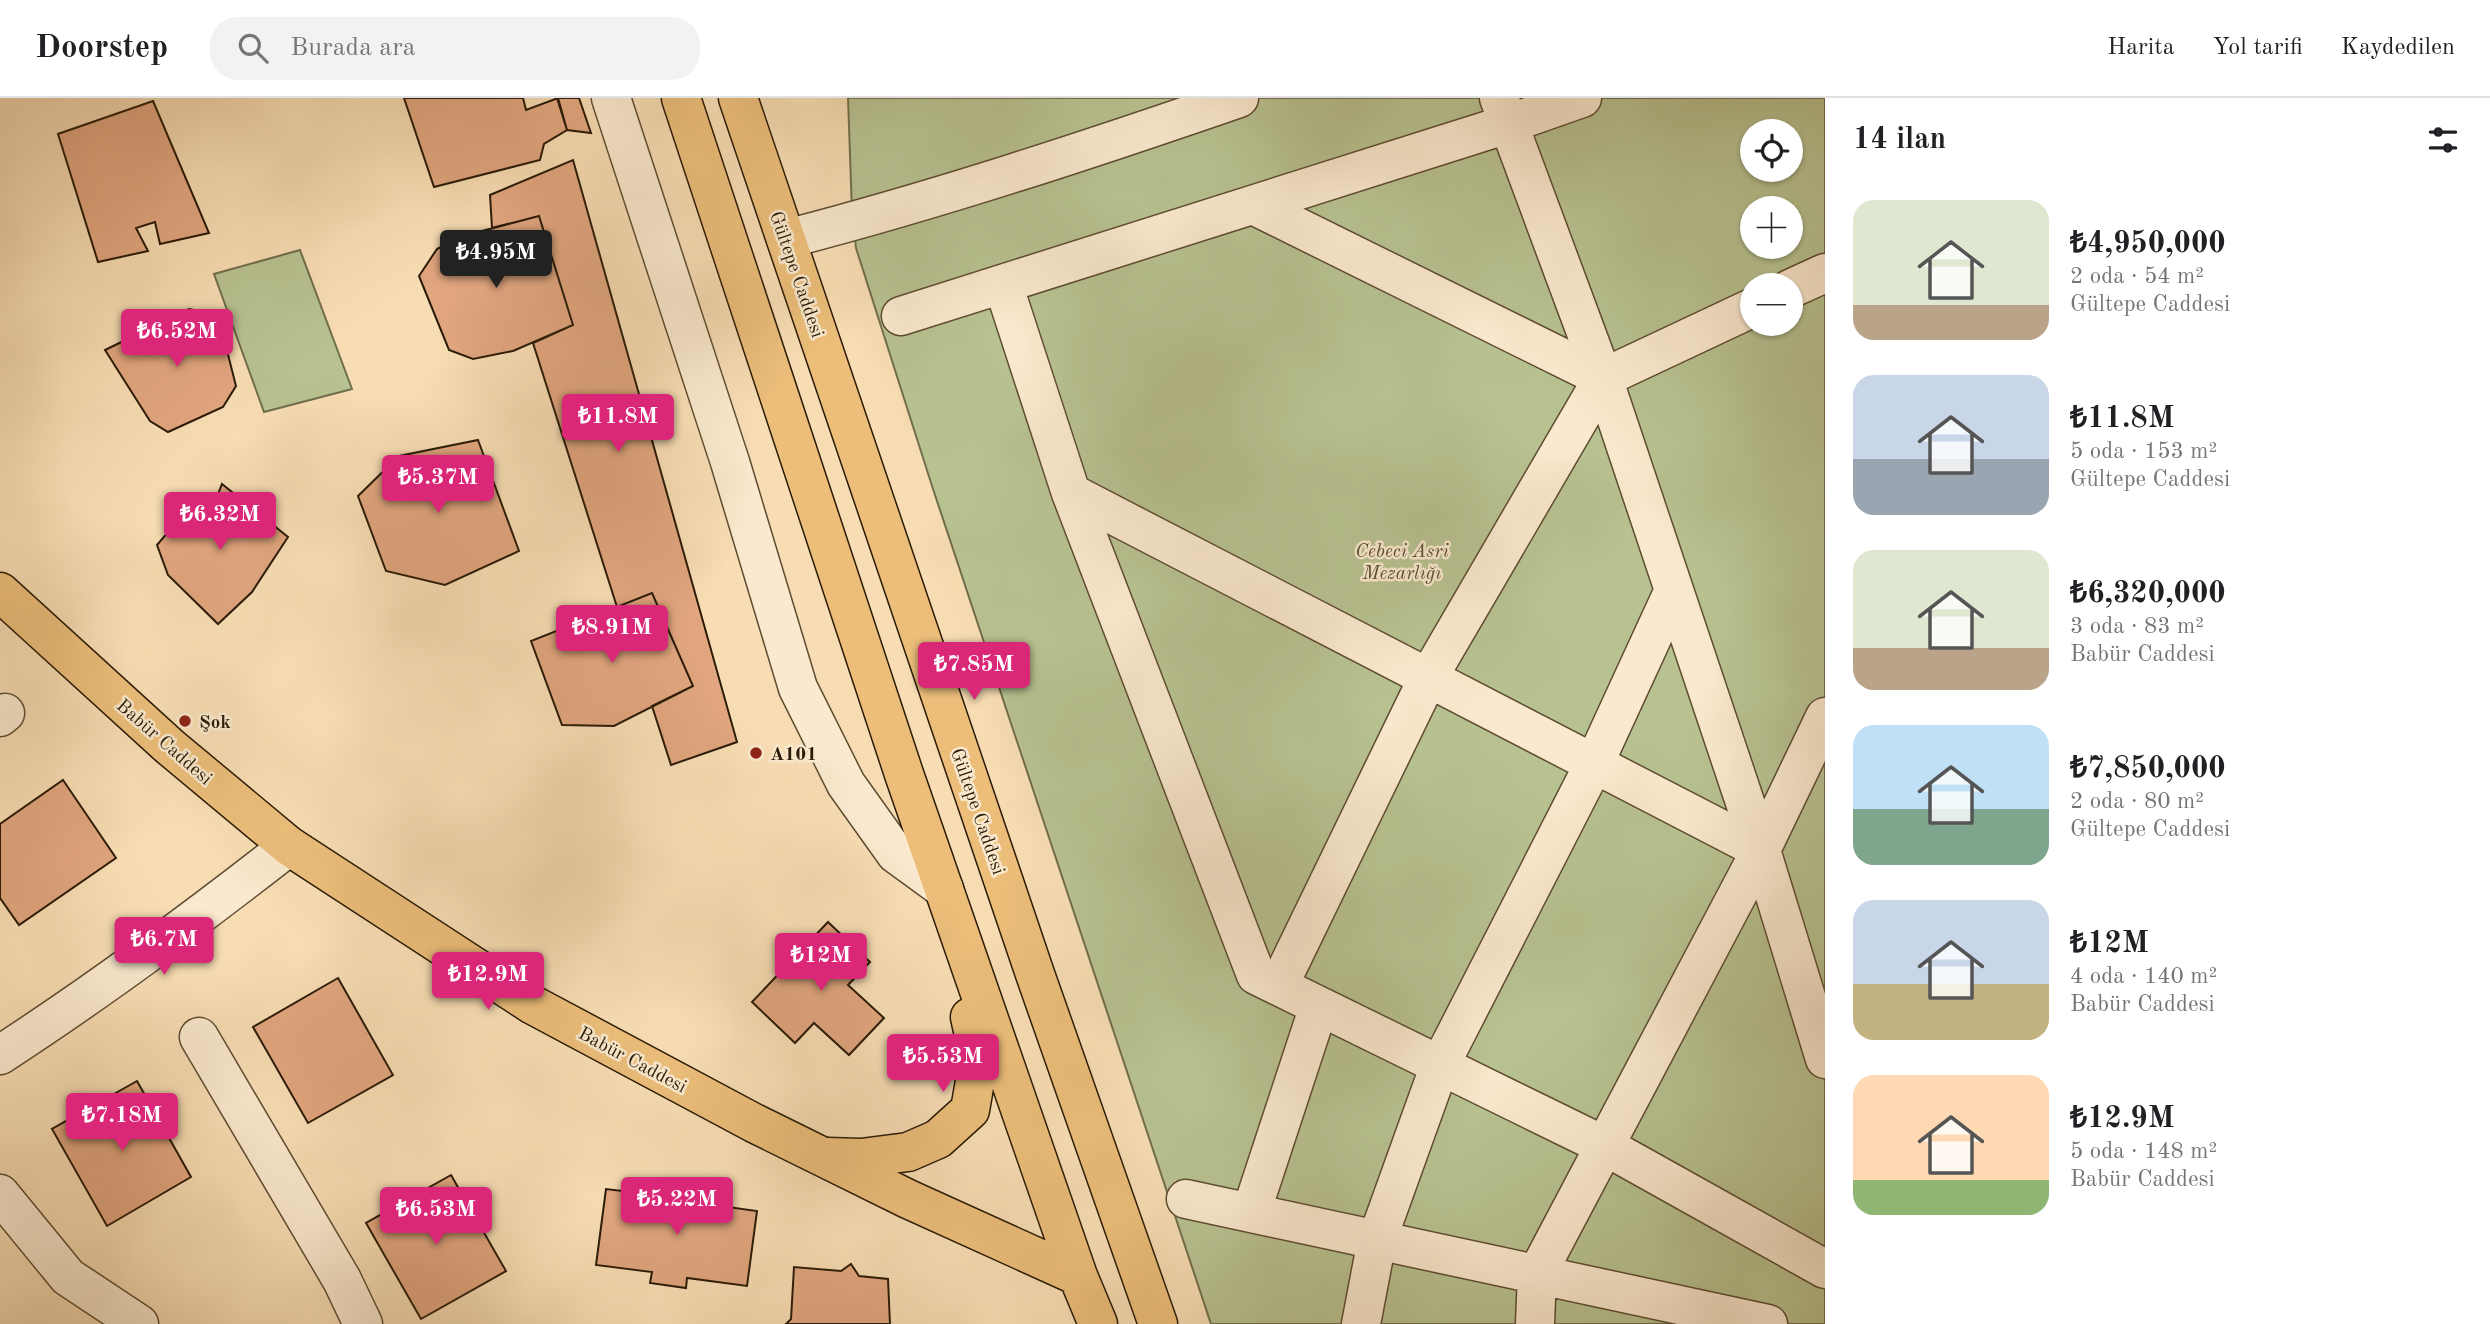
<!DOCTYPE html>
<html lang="tr">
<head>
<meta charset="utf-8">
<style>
	:root { --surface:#fff; --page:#f2f2f2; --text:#202124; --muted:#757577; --line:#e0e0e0; --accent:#db2777 }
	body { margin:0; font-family:"Old Standard TT",serif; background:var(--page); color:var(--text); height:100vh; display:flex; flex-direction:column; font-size:26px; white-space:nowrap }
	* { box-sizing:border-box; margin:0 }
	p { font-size:23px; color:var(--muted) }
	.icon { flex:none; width:38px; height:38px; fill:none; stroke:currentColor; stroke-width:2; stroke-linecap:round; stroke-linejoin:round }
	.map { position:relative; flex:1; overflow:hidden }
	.details { display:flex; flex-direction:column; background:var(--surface); width:665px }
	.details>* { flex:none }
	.buttons { position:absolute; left:1740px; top:21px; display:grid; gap:14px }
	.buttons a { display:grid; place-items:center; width:63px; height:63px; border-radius:50%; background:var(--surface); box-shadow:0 2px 5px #0004; font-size:35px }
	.price { position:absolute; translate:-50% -60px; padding:0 16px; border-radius:7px; background:var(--accent); color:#fff; font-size:23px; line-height:46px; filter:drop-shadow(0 2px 4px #0008) }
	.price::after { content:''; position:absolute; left:50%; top:42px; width:21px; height:16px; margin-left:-10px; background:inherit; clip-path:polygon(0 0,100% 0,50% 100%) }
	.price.active { background:#222; color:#fff }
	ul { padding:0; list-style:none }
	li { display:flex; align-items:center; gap:21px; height:175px; padding:0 28px }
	li span { display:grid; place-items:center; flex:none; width:196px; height:140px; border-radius:21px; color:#555 }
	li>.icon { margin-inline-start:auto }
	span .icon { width:84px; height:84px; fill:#fffc; stroke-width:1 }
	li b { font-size:30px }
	h2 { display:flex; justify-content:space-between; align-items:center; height:84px; padding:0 28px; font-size:30px }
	header { display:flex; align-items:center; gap:42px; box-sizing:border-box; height:98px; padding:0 35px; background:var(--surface); border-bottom:2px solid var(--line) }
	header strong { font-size:33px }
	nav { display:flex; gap:38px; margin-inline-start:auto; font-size:24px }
	.search { width:490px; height:63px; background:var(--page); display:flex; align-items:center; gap:18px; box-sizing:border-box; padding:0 24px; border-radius:28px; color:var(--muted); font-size:26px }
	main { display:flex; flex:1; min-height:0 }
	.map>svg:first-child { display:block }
	.green { fill:#b8c291; stroke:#716e4c; stroke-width:2; fill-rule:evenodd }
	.building { fill:#e1a67f; stroke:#2a1b07; stroke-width:2 }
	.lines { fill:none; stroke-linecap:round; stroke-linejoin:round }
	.minor-casing { stroke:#5e4c32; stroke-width:41 }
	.major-casing { stroke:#2a1b07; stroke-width:41 }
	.minor { stroke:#fae9ce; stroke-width:38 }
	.major { stroke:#ecbe7a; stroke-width:38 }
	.poi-dot { fill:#8f2418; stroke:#fae9ce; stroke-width:2.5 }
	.labels { text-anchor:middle; stroke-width:5; stroke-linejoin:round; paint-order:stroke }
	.street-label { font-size:19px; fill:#2a1b07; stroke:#fae9ce }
	.park-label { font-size:19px; font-style:italic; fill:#554d30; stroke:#fae9ce }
	.poi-label { font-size:19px; font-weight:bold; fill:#2a1b07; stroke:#fae9ce; text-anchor:start }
</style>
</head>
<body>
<header>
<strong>Doorstep</strong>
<div class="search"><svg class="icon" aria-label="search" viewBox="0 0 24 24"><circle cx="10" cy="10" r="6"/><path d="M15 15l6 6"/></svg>Burada ara</div>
<nav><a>Harita</a><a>Yol tarifi</a><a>Kaydedilen</a></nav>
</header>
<main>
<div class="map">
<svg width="1825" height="1226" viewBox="0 0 1825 1226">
	<rect width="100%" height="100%" fill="#f8ddb4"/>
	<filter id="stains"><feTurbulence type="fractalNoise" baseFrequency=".00286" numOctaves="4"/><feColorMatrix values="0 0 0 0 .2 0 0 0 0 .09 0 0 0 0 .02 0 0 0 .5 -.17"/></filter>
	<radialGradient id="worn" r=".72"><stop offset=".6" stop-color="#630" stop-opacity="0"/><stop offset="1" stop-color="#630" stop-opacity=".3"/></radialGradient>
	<!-- green -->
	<path class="green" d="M848,0H1825V1226H1211L933,391L856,150L852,114ZM1752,33H1790V72H1752ZM1752,110H1790V149H1752ZM1752,187H1790V226H1752Z
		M300,152L352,291L264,314L214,176Z"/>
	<!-- building -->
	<path class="building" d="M404,0H523L526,12L558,0L567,32L544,46L540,62L434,89Z
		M557,0H579L591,35L567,32Z
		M153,3L209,135L160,146L155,124L136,130L148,153L98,164L58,36Z
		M573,62L737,644L671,667L652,608L693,588L652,495L617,509L533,245L573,227L539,118L492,130L490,97Z
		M539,118L573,227L513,253L473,261L449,252L419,178L437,151L459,139Z
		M189,211L218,217L236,288L223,309L168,334L150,323L105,252Z
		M478,342L519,453L445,487L386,473L358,398L399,358Z
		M222,386L288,439L252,494L218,526L168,477L157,447L197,400L216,401Z
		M652,495L693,588L614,628L562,627L531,543Z
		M63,682L116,760L19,827L0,800V726Z
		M828,824L870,864L848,887L884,920L849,957L814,925L795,945L752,904Z
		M338,880L393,977L308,1025L253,929Z
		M137,983L191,1079L107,1128L52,1031Z
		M451,1077L506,1173L421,1221L366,1125Z
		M666,1087L708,1092L706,1106L757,1113L747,1188L687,1180L686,1190L650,1185L652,1174L596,1167L606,1091L665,1098Z
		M851,1166L859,1178L888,1181L890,1226H786L791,1221L794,1169L841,1173Z"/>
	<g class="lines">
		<defs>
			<path id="minor" d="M611,0L730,364L798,590L846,686L896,756L944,791
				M1499,0L1603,280L1761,752L1825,961
				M1253,107L1603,280
				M786,141C937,102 1091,51 1239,0
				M1003,186L1071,395L1256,877L1605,1048L1825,1171
				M1790,191L1825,175
				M901,218L1508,26L1582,0
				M1071,395L1761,752
				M0,619L5,615
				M1279,887L1428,580L1603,280L1752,210
				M199,939L342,1182L363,1226
				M0,957C100,892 196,821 289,748
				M0,1096L68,1179L139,1226
				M1186,1101L1768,1226
				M1251,1115L1319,908
				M1361,1226L1377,1142L1440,967L1594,666L1674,492
				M1535,1226L1537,1176L1761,752L1825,619"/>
			<path id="major" d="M681,0L904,676L1078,1178L1098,1226
				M738,0L1035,876L1158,1226
				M0,494L169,648L289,748L533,907L754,1025L908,1101L1078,1178
				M828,1059L861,1060L908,1054L938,1041L970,1012L979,960L970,919"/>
		</defs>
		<!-- minor casing -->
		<use href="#minor" class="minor-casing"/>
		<!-- major casing -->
		<use href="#major" class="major-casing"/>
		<!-- minor -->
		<use href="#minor" class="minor"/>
		<!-- major -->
		<use href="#major" class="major"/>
	</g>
	<!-- markers -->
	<g class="poi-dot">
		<circle cx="185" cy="623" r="7"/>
		<circle cx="756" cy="655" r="7"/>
	</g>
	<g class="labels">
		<!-- street labels -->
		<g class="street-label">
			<text transform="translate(798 176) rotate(71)" y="7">Gültepe Caddesi</text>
			<text transform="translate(165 643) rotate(41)" y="7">Babür Caddesi</text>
			<text transform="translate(979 713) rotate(71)" y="7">Gültepe Caddesi</text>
			<text transform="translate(633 961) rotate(28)" y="7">Babür Caddesi</text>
		</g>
		<!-- park labels -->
		<g class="park-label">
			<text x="1402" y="459">Cebeci Asri<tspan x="1402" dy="22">Mezarlığı</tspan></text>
		</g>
		<!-- poi labels -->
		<g class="poi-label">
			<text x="199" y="630">Şok</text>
			<text x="770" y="662">A101</text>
		</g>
	</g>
	<rect width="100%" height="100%" filter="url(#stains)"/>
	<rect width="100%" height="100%" fill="url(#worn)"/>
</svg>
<div class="buttons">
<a><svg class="icon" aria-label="locate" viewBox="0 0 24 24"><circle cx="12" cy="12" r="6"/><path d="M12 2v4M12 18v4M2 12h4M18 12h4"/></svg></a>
<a>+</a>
<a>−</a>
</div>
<b class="price active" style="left:496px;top:192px">₺4.95M</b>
<b class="price" style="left:177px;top:271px">₺6.52M</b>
<b class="price" style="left:618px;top:356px">₺11.8M</b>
<b class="price" style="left:438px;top:417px">₺5.37M</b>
<b class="price" style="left:220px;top:454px">₺6.32M</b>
<b class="price" style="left:612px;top:567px">₺8.91M</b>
<b class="price" style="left:974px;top:604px">₺7.85M</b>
<b class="price" style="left:164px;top:879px">₺6.7M</b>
<b class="price" style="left:821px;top:895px">₺12M</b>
<b class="price" style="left:488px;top:914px">₺12.9M</b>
<b class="price" style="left:943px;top:996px">₺5.53M</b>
<b class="price" style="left:122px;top:1055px">₺7.18M</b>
<b class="price" style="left:677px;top:1139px">₺5.22M</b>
<b class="price" style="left:436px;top:1149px">₺6.53M</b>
</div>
<section class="details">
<h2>14 ilan<svg class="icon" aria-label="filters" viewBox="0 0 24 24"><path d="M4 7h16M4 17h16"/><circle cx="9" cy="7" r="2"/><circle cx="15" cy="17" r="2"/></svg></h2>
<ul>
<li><span style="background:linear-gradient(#dfe7d0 75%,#b9a48a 0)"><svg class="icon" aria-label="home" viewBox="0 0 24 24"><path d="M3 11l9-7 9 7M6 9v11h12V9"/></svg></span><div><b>₺4,950,000</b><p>2 oda · 54 m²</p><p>Gültepe Caddesi</p></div></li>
<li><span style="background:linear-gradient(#c9d6e8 60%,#9aa5b1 0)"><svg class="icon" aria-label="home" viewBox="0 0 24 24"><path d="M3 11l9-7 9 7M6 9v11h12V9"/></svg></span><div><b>₺11.8M</b><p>5 oda · 153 m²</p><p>Gültepe Caddesi</p></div></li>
<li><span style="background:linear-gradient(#dfe7d0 70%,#b9a48a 0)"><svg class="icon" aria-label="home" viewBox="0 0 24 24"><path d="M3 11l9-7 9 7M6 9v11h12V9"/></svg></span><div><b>₺6,320,000</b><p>3 oda · 83 m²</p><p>Babür Caddesi</p></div></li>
<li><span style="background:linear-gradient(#bfe0f5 60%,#7fa58c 0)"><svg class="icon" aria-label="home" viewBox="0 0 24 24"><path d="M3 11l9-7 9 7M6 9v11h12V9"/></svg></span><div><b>₺7,850,000</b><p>2 oda · 80 m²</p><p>Gültepe Caddesi</p></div></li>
<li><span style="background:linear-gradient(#c9d6e8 60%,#c2b280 0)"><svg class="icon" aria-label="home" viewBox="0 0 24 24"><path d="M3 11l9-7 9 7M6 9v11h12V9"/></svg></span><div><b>₺12M</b><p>4 oda · 140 m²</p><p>Babür Caddesi</p></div></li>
<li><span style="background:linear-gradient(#ffd9b3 75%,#8fb573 0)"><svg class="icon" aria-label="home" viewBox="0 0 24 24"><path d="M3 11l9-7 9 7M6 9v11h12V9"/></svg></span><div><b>₺12.9M</b><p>5 oda · 148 m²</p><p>Babür Caddesi</p></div></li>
</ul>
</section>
</main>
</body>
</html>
